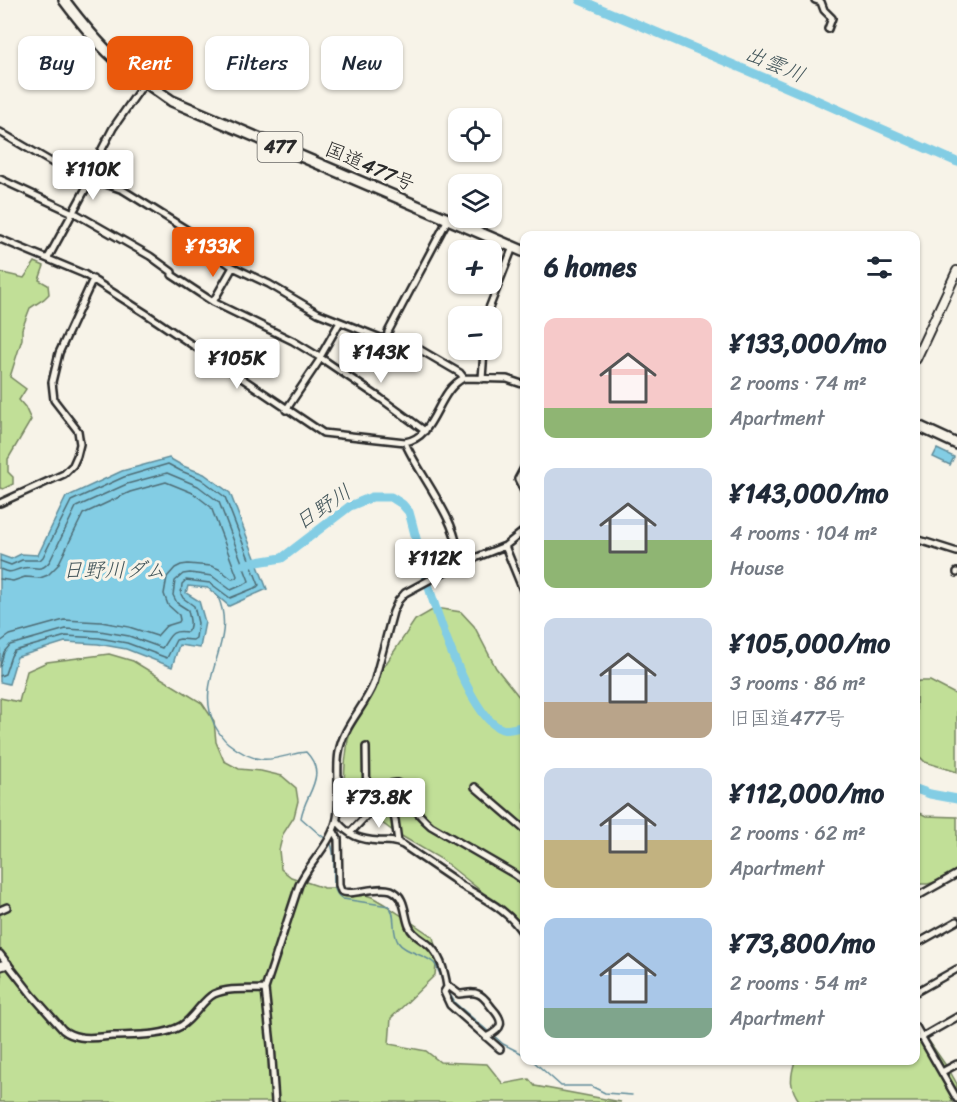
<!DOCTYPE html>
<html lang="en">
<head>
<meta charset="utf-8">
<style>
	:root { --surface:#fff; --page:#f6f6f7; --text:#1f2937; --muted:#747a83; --accent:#ea580c }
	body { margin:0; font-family:Sriracha,"Klee One",sans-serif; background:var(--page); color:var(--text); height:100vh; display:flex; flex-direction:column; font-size:22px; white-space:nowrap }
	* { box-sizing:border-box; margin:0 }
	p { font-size:20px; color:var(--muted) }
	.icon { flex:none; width:33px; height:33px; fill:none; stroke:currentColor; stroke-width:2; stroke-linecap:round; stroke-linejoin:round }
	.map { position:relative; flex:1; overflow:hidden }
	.details { position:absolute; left:520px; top:231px; width:400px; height:834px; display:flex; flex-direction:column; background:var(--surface); border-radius:12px; box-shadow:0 2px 4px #0004 }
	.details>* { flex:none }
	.top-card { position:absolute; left:18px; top:36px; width:412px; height:54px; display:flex; gap:12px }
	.tools { position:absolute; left:448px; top:108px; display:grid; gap:12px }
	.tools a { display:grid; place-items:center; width:54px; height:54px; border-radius:12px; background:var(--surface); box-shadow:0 2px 4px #0004; font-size:30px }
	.price { position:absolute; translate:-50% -51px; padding:0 14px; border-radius:6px; background:#fff; color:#222; font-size:20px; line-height:39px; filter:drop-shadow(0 2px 3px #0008) }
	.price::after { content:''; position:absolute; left:50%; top:36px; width:18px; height:14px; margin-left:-9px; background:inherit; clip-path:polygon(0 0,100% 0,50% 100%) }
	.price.current { background:var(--accent); color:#fff }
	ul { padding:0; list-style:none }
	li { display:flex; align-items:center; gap:18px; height:150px; padding:0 24px }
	li span { display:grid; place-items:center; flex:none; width:168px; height:120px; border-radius:12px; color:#555 }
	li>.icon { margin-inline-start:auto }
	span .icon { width:72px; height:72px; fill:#fffc; stroke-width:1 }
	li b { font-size:26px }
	h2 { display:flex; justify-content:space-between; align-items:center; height:72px; padding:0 24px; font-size:26px }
	.pill { padding:0 21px; border-radius:12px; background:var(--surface); box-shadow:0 2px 4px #0004; font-size:21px; line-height:54px }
	.pill.current { background:var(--accent); color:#fff }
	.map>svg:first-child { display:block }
	.green { fill:#c1df97; stroke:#768561; stroke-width:1.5 }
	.water { fill:#83cde4; stroke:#608c9a; stroke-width:1.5 }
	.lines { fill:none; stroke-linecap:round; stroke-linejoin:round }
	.shore { stroke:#4e6c75; stroke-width:1.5 }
	.stream { stroke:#608c9a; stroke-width:1.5 }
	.river { stroke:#83cde4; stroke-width:9 }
	.street-casing { stroke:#2b2b2b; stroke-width:10 }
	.secondary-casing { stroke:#2b2b2b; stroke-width:12 }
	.highway-casing { stroke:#2b2b2b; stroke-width:14 }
	.street { stroke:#f7f3e8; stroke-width:5 }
	.secondary { stroke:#f7f3e8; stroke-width:8 }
	.highway { stroke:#f7f3e8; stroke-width:9 }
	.labels { text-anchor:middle; stroke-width:6; stroke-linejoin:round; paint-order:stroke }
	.shield { fill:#f7f3e8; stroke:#686764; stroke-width:1.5 }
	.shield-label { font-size:18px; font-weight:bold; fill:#2b2b2b }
	.street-label { font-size:20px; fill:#2b2b2b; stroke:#f7f3e8 }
	.water-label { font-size:21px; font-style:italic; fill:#415459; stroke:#f7f3e8 }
</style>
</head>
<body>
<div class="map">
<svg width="957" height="1102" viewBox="0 0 957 1102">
	<rect width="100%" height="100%" fill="#f7f3e8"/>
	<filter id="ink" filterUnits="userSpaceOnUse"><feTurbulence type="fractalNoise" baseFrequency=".0167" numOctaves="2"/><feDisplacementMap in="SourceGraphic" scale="12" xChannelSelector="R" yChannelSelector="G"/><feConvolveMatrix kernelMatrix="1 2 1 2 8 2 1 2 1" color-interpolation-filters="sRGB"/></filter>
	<g filter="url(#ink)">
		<!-- green -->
		<path class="green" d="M35,262L44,266L39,280L48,285L49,294L44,299L30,308L22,329V339L10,377L26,389L19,400L25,407L31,420L8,459V472L13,477V484L3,489L0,488V272L7,274L24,278Z
			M436,608L461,612L474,626L496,668L520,698L525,701V926L441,859L393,831L370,814L352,796L344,783L345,764L348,740L361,701L415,620Z
			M109,654L133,661L202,703L214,721L216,742L224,761L239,769L261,771L282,776L296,788L298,801L294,817L283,834L279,850L281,869L291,877L324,888H343L372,897L384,904L433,937L437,954L435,975L391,1018L389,1044L426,1051L440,1062L487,1064L503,1084L529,1079L535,1086L621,1102H0V988C3,982 2,972 0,966V698L19,702L27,671L47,662Z
			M920,681H930L957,695V772L925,762L917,754L916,682Z
			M916,811L926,816L957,817V875L928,884H917Z
			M917,1024L949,1070L957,1084V1102H800C789,1087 790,1078 795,1061L916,1060Z"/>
		<!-- water -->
		<path class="water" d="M937,449L954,457L950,465L933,457Z
			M169,458L183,466L204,474L230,493L267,589L229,606L208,588L188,586L186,593L199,601L205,622L200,648L179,645L172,667L126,649L98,644L65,642L17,657L9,684L0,682V555L11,559L21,554L38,555L66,497L122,471Z"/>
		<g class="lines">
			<!-- shore -->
			<path class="shore" d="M0,561L11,565L22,560H40L43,557L71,501L124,477L168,464L181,471L201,479L225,497L259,585L257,587L230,598L210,583L186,580L182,584L181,594L183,598L194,606L198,623L196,638L193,640L180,639L176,640L167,658L127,643L99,638L66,636L14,651L11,656L5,674L0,676
				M0,569C14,575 12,570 23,568C35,565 40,574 50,561L76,507L127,484L167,473L198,486L219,502L249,581L247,583L231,590L212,576L190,573L183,574L175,581L173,595L177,603L188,610C189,617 193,626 187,632C170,630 171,635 162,648L129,636L100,631L66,629L10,645L4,652L0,666
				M0,579L13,581L25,577L40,578L48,575L58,565L83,514L130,492L166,482L193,493L211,507L237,576L236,578L232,579L219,569L211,566L188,564L181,565L175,568L167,577L164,594L168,605L179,615L180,620L179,622L166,626L157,636L129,627L101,622L64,620L10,635L0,642"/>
			<!-- stream -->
			<path class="stream" d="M71,0C91,27 110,48 136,70
				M218,597C239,644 192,679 215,726C219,733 222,738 228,743C238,751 249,758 261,759C276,761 291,753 306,752C329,776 305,793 301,818L318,833L326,839
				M330,841C333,848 334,858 334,866C334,879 331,892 343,899L389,906C397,915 391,930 398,942C404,952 424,954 434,963C439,969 441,978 444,985
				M448,991L455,1003L489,1032
				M493,1035L503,1044L525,1055
				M532,1060L561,1086H591L605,1093L632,1095"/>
			<!-- river -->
			<path class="river" d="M580,0L805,95L957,162
				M245,564L282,558L350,506L372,497H391L402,504L409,512C417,540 423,570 432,597C441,626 473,720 502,729C509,731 518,727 525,726
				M916,789L930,794L957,799"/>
			<defs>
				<path id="street" d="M815,0L821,2L824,10L832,18L828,29
					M0,132L63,169L123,190L192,233L220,258L233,267L269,284L318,313L383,339L400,342L419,349L460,373L464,378
					M87,178L113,128L145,82
					M0,179L73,213
					M73,212L150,256L172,272V275L213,302L293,341L321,358L380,398L425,431
					M0,239L84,274L145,313L323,433L405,442C437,437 436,391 464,378L507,379L525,385
					M48,258L91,179
					M213,302L233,267
					M486,316L513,247
					M387,339L388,332L448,219
					M320,357L340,322
					M482,379L484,350
					M286,410L321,358
					M405,442C416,472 470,534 455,566
					M525,466L518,479L525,493
					M0,503L64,474L73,465L77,456L80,444L78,431L54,400L52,382L59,353L93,279
					M916,539L957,552
					M505,546L525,595
					M957,573V572
					M475,787L525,830
					M337,821C349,836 360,840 379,841C388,841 395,841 403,845L453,879L459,884C484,899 510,910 525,937
					M333,830L338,839L339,885L341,891C351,897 376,885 391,890C406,896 404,914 409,926C412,935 422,939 429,945C441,956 445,972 447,987L444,992L450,1005L500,1049
					M350,833L367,815L366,747
					M398,842L395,820L388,794V787L390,784L397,783C406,787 408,798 414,807C418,814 424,820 431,826L514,874L521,879L525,886
					M916,897L957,874
					M0,910L7,907
					M916,944L957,921
					M0,954L32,995L63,1030C68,1034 74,1036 80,1037C90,1039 102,1037 112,1036C134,1035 161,1037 181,1026C195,1017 202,1000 214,994C229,987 249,990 265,989
					M447,985L459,994C465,994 472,991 478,994C484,996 488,1003 492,1008C505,1022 503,1029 486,1037
					M916,992L957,969
					M916,1027L957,1099
					M916,1038L922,1037L957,1017
					M942,1072L957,1064
					M275,1102L271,1045L265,989L299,885C309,863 330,845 336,822C342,803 335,773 339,752C343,726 365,707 374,683L393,612L398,601L405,593L455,566L505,546L525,530"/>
				<path id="secondary" d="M916,359L957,271
					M0,966L7,964"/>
				<path id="highway" d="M64,0C79,20 95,40 113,57C131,73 152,87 172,101L525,252
					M916,425L957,444"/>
			</defs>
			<!-- street casing -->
			<use href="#street" class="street-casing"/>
			<!-- secondary casing -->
			<use href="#secondary" class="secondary-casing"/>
			<!-- highway casing -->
			<use href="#highway" class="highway-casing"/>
			<!-- street -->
			<use href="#street" class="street"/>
			<!-- secondary -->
			<use href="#secondary" class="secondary"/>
			<!-- highway -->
			<use href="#highway" class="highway"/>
		</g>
	</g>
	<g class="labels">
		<!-- shield labels -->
		<rect class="shield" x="257.5" y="132" width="45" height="30" rx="4.5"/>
		<g class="shield-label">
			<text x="280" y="153">477</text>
		</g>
		<!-- street labels -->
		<g class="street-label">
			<text transform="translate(370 166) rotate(23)" y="7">国道477号</text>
		</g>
		<!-- water labels -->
		<g class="water-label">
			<text transform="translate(775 64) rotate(23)" y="7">出雲川</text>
			<text transform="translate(323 507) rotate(-34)" y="7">日野川</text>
			<text x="114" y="577">日野川ダム</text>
		</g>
	</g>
</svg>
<div class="tools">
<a><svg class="icon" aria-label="locate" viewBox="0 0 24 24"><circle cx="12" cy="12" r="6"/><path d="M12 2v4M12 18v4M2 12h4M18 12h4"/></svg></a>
<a><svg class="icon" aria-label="layers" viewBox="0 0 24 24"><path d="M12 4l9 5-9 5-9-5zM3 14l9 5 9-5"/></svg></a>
<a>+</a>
<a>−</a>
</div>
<b class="price" style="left:93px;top:201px">¥110K</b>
<b class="price current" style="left:213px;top:278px">¥133K</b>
<b class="price" style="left:381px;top:384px">¥143K</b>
<b class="price" style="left:237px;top:390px">¥105K</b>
<b class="price" style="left:435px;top:590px">¥112K</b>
<b class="price" style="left:379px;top:829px">¥73.8K</b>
<div class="top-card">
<a class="pill">Buy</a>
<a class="pill current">Rent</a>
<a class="pill">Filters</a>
<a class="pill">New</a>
</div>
<section class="details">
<h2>6 homes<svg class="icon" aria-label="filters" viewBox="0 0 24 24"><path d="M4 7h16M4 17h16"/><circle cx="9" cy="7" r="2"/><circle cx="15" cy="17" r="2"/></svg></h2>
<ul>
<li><span style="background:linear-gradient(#f6c9c9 75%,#8fb573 0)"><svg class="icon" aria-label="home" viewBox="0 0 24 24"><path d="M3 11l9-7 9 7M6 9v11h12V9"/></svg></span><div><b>¥133,000/mo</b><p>2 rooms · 74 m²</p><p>Apartment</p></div></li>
<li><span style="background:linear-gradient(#c9d6e8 60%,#8fb573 0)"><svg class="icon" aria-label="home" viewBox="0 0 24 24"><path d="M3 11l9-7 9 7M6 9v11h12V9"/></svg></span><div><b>¥143,000/mo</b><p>4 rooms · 104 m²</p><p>House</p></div></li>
<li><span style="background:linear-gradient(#c9d6e8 70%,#b9a48a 0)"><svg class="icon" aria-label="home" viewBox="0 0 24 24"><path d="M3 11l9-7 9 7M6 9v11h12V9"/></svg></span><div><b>¥105,000/mo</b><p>3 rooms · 86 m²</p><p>旧国道477号</p></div></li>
<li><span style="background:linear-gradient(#c9d6e8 60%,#c2b280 0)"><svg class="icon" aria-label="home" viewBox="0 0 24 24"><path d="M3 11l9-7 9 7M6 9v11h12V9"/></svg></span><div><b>¥112,000/mo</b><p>2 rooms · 62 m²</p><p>Apartment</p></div></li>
<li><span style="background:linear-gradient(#a9c7e8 75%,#7fa58c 0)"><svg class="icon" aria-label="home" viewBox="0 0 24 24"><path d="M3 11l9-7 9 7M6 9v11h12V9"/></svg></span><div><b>¥73,800/mo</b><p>2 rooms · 54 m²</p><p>Apartment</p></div></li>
</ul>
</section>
</div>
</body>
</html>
